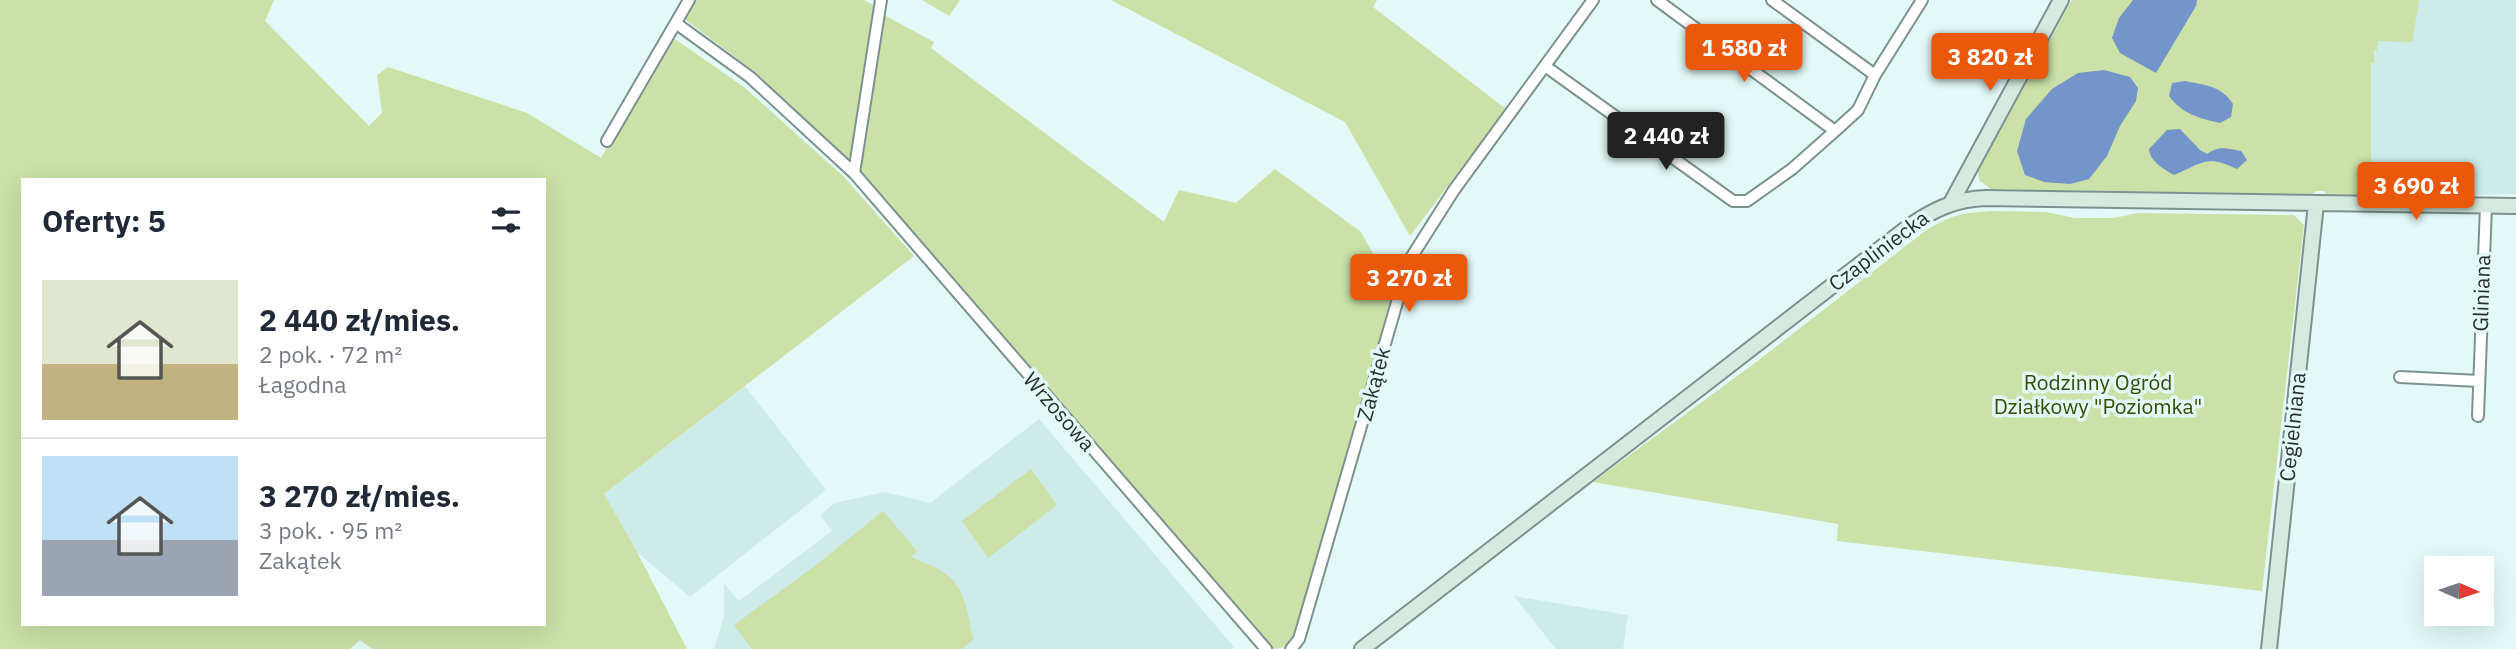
<!DOCTYPE html>
<html lang="pl">
<head>
<meta charset="utf-8">
<style>
	:root { --surface:#fff; --page:#f6f6f7; --text:#1f2937; --muted:#747a83; --line:#e0e1e3; --accent:#ea580c }
	body { margin:0; font-family:"IBM Plex Sans",sans-serif; background:var(--page); color:var(--text); height:100vh; display:flex; flex-direction:column; font-size:26px; white-space:nowrap }
	* { box-sizing:border-box; margin:0 }
	p { font-size:23px; color:var(--muted) }
	.icon { flex:none; width:38px; height:38px; fill:none; stroke:currentColor; stroke-width:2; stroke-linecap:round; stroke-linejoin:round }
	.map { position:relative; flex:1; overflow:hidden }
	.sheet { position:absolute; left:21px; top:178px; width:525px; height:448px; display:flex; flex-direction:column; background:var(--surface); border-radius:0px; box-shadow:0 7px 28px #0002 }
	.sheet>* { flex:none }
	.needle { width:46px; rotate:93deg }
	.fabs { position:absolute; left:2424px; top:556px; display:grid; gap:14px }
	.fabs a { display:grid; place-items:center; width:70px; height:70px; border-radius:0px; background:var(--surface); box-shadow:0 7px 28px #0002; font-size:35px }
	.price { position:absolute; translate:-50% -60px; padding:0 16px; border-radius:7px; background:var(--accent); color:#fff; font-size:23px; line-height:46px; filter:drop-shadow(0 2px 4px #0008) }
	.price::after { content:''; position:absolute; left:50%; top:42px; width:21px; height:16px; margin-left:-10px; background:inherit; clip-path:polygon(0 0,100% 0,50% 100%) }
	.price.active { background:#222; color:#fff }
	ul { padding:0; list-style:none }
	li { display:flex; align-items:center; gap:21px; height:175px; padding:0 21px }
	li+li { border-top:2px solid var(--line) }
	li span { display:grid; place-items:center; flex:none; width:196px; height:140px; border-radius:0px; color:#555 }
	li>.icon { margin-inline-start:auto }
	span .icon { width:84px; height:84px; fill:#fffc; stroke-width:1 }
	li b { font-size:30px }
	h2 { display:flex; justify-content:space-between; align-items:center; height:84px; padding:0 21px; font-size:30px }
	.map>svg:first-child { display:block }
	.built { fill:#ccebe9 }
	.green { fill:#cbe1a7; fill-rule:evenodd }
	.water { fill:#7395ca }
	.lines { fill:none; stroke-linecap:round; stroke-linejoin:round }
	.street-casing { stroke:#7d9290; stroke-width:14 }
	.secondary-casing { stroke:#7d9290; stroke-width:18 }
	.street { stroke:#fff; stroke-width:10 }
	.secondary { stroke:#d5ebdf; stroke-width:14 }
	.labels { text-anchor:middle; stroke-width:7; stroke-linejoin:round; paint-order:stroke }
	.street-label { font-size:21px; fill:#27302f; stroke:#e2f9f7 }
	.park-label { font-size:21px; fill:#384b02; stroke:#e2f9f7 }
</style>
</head>
<body>
<div class="map">
<svg width="2516" height="649" viewBox="0 0 2516 649">
	<rect width="100%" height="100%" fill="#e2f9f7"/>
	<!-- built -->
	<path class="built" d="M2072,0H2516V194L2387,196L2386,192H2372L2371,196L2326,194L2324,191H2316L2312,194L1991,189L1979,180L1978,171Z
		M745,386L826,490L690,597L637,552L603,495Z
		M1039,419L1234,647L1231,649H714L724,616V584L739,601L832,531L820,515L835,503L884,492L930,503Z
		M1514,596L1628,615L1623,649H1556Z"/>
	<!-- green -->
	<path class="green" d="M0,0H274L265,21L369,126L382,113L377,75L388,67L527,113L601,158L649,75L669,35L744,87L844,177L914,256L604,494L637,552L687,649H372L360,640L350,649H0ZM23,180H544V625H23Z
		M693,0H864L875,6L850,164L754,71L683,18Z
		M922,0H960L949,16Z
		M1111,0H1377L1373,7L1506,109L1410,236L1345,122Z
		M2072,0H2419L2412,42L2378,41L2377,50H2374V63H2371V196L2326,194L2324,191H2316L2312,194L1991,189L1979,180L1978,171Z
		M884,15L934,42L931,48L1164,222L1179,190L1236,203L1275,169L1361,232L1393,290L1300,626C1291,641 1289,649 1270,649L858,172Z
		M1991,211L2046,212L2075,218H2114L2138,213L2294,215L2304,225L2262,591L1837,541L1838,524L1593,482L1759,360L1925,231C1950,215 1962,213 1991,211Z
		M1031,469L1057,505L988,558L962,521Z
		M883,511L917,551L911,557C939,569 957,573 966,607C970,618 969,628 974,639L962,649H752L734,625L820,562Z"/>
	<!-- water -->
	<path class="water" d="M2133,0H2197L2196,6L2156,73L2120,53L2112,38L2119,18Z
		M2104,70L2130,77L2138,88L2136,101L2120,126L2107,156L2089,179L2070,184L2044,182L2025,175L2017,151L2026,119L2052,89L2078,73Z
		M2185,81C2205,85 2222,86 2233,104L2231,117L2220,123C2199,118 2182,114 2169,96L2172,83Z
		M2180,129L2200,150L2207,154C2220,145 2226,149 2241,151L2247,160L2237,169C2207,154 2202,163 2174,175C2164,169 2150,162 2149,149L2167,130Z"/>
	<g class="lines">
		<defs>
			<path id="street" d="M1772,0L1875,75L1858,110L1835,131
				M677,24L750,77L854,173L1266,649
				M1545,66L1733,201H1747L1792,169L1835,131L1657,0
				M1875,75L1922,0
				M607,141L689,0
				M854,173L881,0
				M2400,377L2479,381
				M2478,416L2486,206
				M1291,649L1299,639L1302,629L1409,261L1454,190L1593,0"/>
			<path id="secondary" d="M1951,203L2061,0
				M1362,649L1907,228C1932,210 1955,199 1986,198L2516,206
				M2269,649L2316,204"/>
		</defs>
		<!-- street casing -->
		<use href="#street" class="street-casing"/>
		<!-- secondary casing -->
		<use href="#secondary" class="secondary-casing"/>
		<!-- street -->
		<use href="#street" class="street"/>
		<!-- secondary -->
		<use href="#secondary" class="secondary"/>
	</g>
	<g class="labels">
		<!-- street labels -->
		<g class="street-label">
			<text transform="translate(1879 251) rotate(-37)" y="7">Czapliniecka</text>
			<text transform="translate(2482 293) rotate(-88)" y="7">Gliniana</text>
			<text transform="translate(1374 384) rotate(-75)" y="7">Zakątek</text>
			<text transform="translate(1059 412) rotate(49)" y="7">Wrzosowa</text>
			<text transform="translate(2293 427) rotate(-84)" y="7">Cegielniana</text>
		</g>
		<!-- park labels -->
		<g class="park-label">
			<text x="2098" y="390">Rodzinny Ogród<tspan x="2098" dy="24">Działkowy "Poziomka"</tspan></text>
		</g>
	</g>
</svg>
<div class="fabs">
<a><svg class="needle" viewBox="-14 -14 28 28"><path d="M0-13l5 13h-10z" fill="#e53935"/><path d="M0 13l5-13h-10z" fill="#747a83"/></svg></a>
</div>
<b class="price" style="left:1744px;top:84px">1 580 zł</b>
<b class="price" style="left:1990px;top:93px">3 820 zł</b>
<b class="price active" style="left:1666px;top:172px">2 440 zł</b>
<b class="price" style="left:2416px;top:222px">3 690 zł</b>
<b class="price" style="left:1409px;top:314px">3 270 zł</b>
<section class="sheet">
<h2>Oferty: 5<svg class="icon" aria-label="filters" viewBox="0 0 24 24"><path d="M4 7h16M4 17h16"/><circle cx="9" cy="7" r="2"/><circle cx="15" cy="17" r="2"/></svg></h2>
<ul>
<li><span style="background:linear-gradient(#dfe7d0 60%,#c2b280 0)"><svg class="icon" aria-label="home" viewBox="0 0 24 24"><path d="M3 11l9-7 9 7M6 9v11h12V9"/></svg></span><div><b>2 440 zł/mies.</b><p>2 pok. · 72 m²</p><p>Łagodna</p></div></li>
<li><span style="background:linear-gradient(#bfe0f5 60%,#9aa5b1 0)"><svg class="icon" aria-label="home" viewBox="0 0 24 24"><path d="M3 11l9-7 9 7M6 9v11h12V9"/></svg></span><div><b>3 270 zł/mies.</b><p>3 pok. · 95 m²</p><p>Zakątek</p></div></li>
</ul>
</section>
</div>
</body>
</html>
